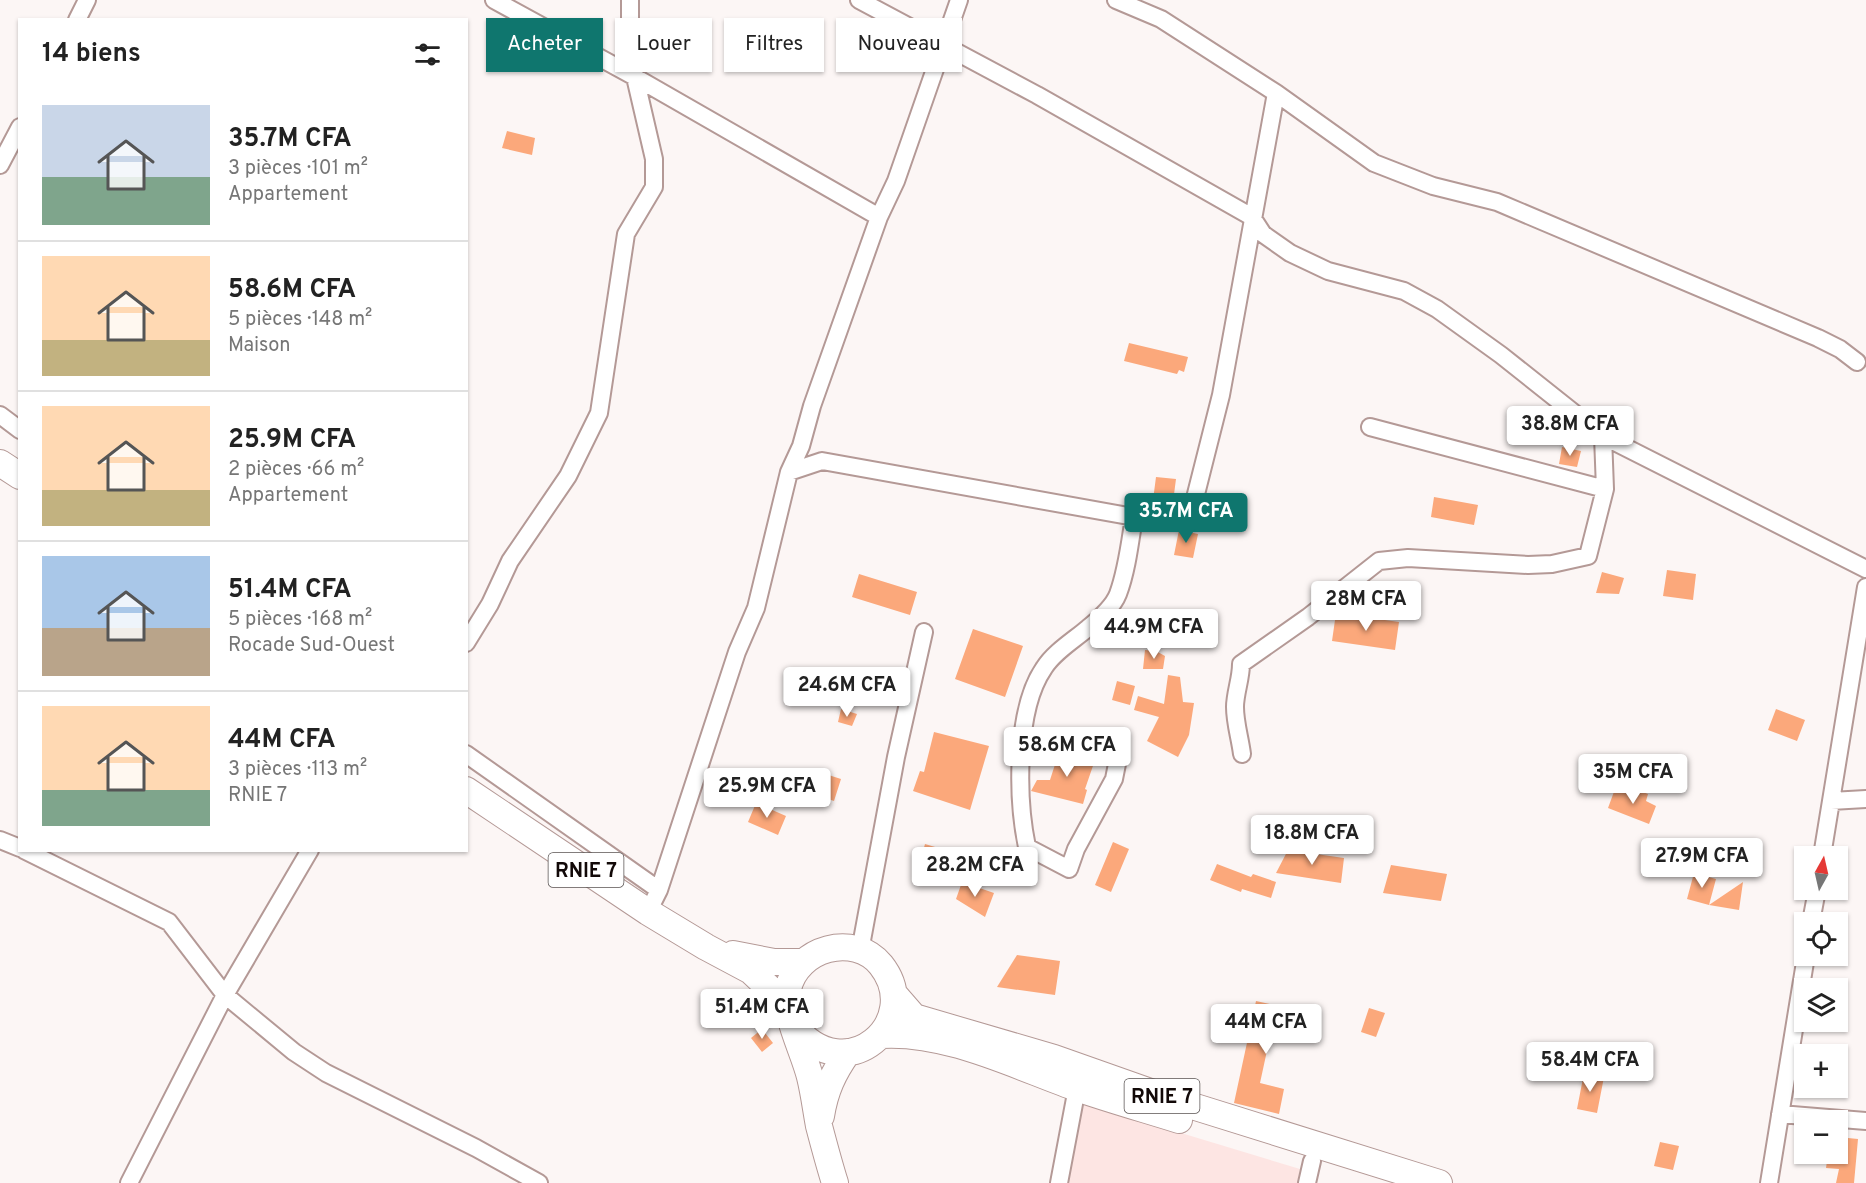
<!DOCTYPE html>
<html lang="fr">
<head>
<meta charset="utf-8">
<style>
	:root { --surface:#fff; --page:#f6f6f6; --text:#222; --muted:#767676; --line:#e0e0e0; --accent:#0f766e }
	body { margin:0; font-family:Overpass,sans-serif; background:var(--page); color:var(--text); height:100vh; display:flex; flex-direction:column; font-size:22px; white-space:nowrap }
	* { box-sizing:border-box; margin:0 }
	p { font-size:20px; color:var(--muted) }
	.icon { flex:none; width:33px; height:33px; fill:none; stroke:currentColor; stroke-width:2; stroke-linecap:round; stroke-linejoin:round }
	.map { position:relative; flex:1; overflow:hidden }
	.sheet { position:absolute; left:18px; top:18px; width:450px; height:834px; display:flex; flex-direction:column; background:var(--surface); border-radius:0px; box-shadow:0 2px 4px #0004 }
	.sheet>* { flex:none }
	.banner { position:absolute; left:486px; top:18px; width:570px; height:54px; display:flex; gap:12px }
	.needle { width:39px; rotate:8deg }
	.controls { position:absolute; left:1794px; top:846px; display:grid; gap:12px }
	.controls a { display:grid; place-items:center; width:54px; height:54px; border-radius:0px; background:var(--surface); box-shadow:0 2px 4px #0004; font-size:30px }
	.price { position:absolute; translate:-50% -51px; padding:0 14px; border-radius:6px; background:#fff; color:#222; font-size:20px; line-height:39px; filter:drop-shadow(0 2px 3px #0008) }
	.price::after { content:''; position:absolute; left:50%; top:36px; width:18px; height:14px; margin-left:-9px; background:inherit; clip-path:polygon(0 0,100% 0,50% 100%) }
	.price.selected { background:var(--accent); color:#fff }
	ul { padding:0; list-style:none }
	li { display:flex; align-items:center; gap:18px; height:150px; padding:0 24px }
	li+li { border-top:2px solid var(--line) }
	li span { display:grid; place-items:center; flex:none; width:168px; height:120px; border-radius:0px; color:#555 }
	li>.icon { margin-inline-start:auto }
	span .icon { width:72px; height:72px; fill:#fffc; stroke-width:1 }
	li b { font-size:26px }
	h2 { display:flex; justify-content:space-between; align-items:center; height:72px; padding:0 24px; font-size:26px }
	.tag { padding:0 21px; border-radius:0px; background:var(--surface); box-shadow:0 2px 4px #0004; font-size:21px; line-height:54px }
	.tag.selected { background:var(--accent); color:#fff }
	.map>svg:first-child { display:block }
	.built { fill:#fde5e3 }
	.building { fill:#fba87b }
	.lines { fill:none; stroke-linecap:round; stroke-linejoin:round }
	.street-casing { stroke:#b49996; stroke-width:20 }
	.primary-casing { stroke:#b49996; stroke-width:28 }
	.street { stroke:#fff; stroke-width:16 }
	.primary { stroke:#fff; stroke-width:26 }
	.labels { text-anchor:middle; stroke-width:6; stroke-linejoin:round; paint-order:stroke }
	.shield { fill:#fff; stroke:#595352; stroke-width:1.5 }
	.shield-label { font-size:20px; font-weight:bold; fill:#120908 }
</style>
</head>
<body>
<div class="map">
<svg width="1866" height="1183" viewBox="0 0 1866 1183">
	<rect width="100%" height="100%" fill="#fcf6f5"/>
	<!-- built -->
	<path class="built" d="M1082,1103L1300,1169L1297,1183H1067Z"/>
	<!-- building -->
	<path class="building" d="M507,131L535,138L532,155L502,148Z
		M1129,343L1188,357L1184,372L1179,370L1177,374L1124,361Z
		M1562,447L1581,451L1577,467L1559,464Z
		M1156,477L1176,479L1173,502L1153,500Z
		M1434,497L1478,505L1474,525L1431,517Z
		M1179,530L1198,534L1193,558L1174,555Z
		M1667,570L1696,574L1693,600L1663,596Z
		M1602,572L1624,578L1619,594L1596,593Z
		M859,574L917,592L910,615L852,597Z
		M1336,613L1399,622L1395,650L1332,641Z
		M973,629L1023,646L1005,697L955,679Z
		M1145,650L1156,651L1165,656L1163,669H1143Z
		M1168,675L1180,677L1183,702L1194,703L1189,735L1178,757L1147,741L1159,717L1134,710L1138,696L1164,704Z
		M1117,681L1135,686L1130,705L1112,700Z
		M841,709L857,714L852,726L838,722Z
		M1776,709L1805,720L1797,741L1768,730Z
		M934,732L989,746L970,810L913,791L920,771L924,772Z
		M1060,749L1095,760L1085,789L1087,790L1083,804L1031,791L1037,780H1050Z
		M816,771L841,779L834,801L804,791L809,775Z
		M1630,787L1648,794L1646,801L1656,806L1649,824L1608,808L1615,789L1628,794Z
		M756,803L786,816L778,835L748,822Z
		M1113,842L1129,849L1111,892L1095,885Z
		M925,844L952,852L942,886L915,879Z
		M1288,850L1344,858L1341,883L1276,873Z
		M1217,864L1251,877L1253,874L1276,882L1271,898L1242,889L1241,892L1210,880Z
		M1391,865L1447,874L1441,901L1383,893Z
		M1694,873L1716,879L1709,905L1687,899Z
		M962,882L994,893L985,917L956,899Z
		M1743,882L1739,910L1709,905Z
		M1017,955L1060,961L1055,995L997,987Z
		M1256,1001L1318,1015L1314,1032L1273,1023L1260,1083L1284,1089L1279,1114L1234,1103Z
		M1369,1008L1385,1013L1376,1037L1361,1032Z
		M762,1029L773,1043L762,1052L751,1038Z
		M1531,1062L1554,1067L1552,1079L1529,1074Z
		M1584,1073L1604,1077L1597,1113L1577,1109Z
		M1838,1137L1858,1139L1854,1183H1836L1839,1169L1826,1168L1828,1154H1838Z
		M1660,1142L1679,1146L1673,1170L1654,1166Z"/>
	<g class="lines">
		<defs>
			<path id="street" d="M494,0L635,77L879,217
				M859,0L1037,95L1252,217L1263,234L1290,253L1328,271L1404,291L1437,309L1501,355L1603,436L1866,569
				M1116,0L1161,19L1276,93L1374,163L1433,186L1497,202L1818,338L1840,349L1857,362
				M77,20L87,0
				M0,165L20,127
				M0,415L20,430
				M1370,427L1605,489
				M789,472L822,461L1134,517C1161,519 1174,522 1194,502L1221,395L1276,93
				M466,643L490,604L510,561L568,476L599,413L626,234L654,187V159L635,77L630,37V0
				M1120,749L1114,779L1076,849L1069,869L1027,847C1017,799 1015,710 1044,668C1054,652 1074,640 1088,628C1099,619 1113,607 1118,594C1127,570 1130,542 1134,517
				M466,754L659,890
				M1242,754C1240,738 1235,723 1235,707C1235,693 1241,679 1241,664L1308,617L1379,561L1408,558L1528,565L1552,564L1588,556L1605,489L1603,436
				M1831,801L1866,799
				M0,840L20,848
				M24,850L169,922L225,995L294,1052L326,1073L476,1148L539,1183
				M1822,856L1866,587
				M648,912L659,890L737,652L756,608L789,472L801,446L812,406L879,217L896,181L959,0
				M1811,922L1817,890
				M860,951L896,757L924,632
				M1780,1114L1866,1121
				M129,1183L225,995L310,850
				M1059,1183L1077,1088
				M1307,1183L1312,1161
				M1769,1183L1806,956"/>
			<path id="primary" d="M0,463L20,476
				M466,790L648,912L706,947L751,971L787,1005
				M733,954L774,962H803
				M894,994L914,1017L1054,1058L1173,1100L1439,1183
				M794,1026C846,1092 925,1021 881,965C854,932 797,948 788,989C783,1013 804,1052 810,1077C814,1093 816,1110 819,1126C824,1145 829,1164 835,1183
				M881,1035C946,1031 1013,1065 1074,1087C1108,1099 1144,1109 1179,1120
				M821,1116C825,1091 833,1073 848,1052"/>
		</defs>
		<!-- street casing -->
		<use href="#street" class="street-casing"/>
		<!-- primary casing -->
		<use href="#primary" class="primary-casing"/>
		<!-- street -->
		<use href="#street" class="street"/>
		<!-- primary -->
		<use href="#primary" class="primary"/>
	</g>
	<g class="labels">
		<!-- shield labels -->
		<g class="shield">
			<rect x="548.5" y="853" width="75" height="34" rx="4.5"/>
			<rect x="1124.5" y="1079" width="75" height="34" rx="4.5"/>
		</g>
		<g class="shield-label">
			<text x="586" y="877">RNIE 7</text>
			<text x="1162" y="1103">RNIE 7</text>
		</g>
	</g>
</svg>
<div class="controls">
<a><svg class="needle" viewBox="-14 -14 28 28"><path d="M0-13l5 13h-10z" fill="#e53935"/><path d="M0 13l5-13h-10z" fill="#767676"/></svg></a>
<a><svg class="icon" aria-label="locate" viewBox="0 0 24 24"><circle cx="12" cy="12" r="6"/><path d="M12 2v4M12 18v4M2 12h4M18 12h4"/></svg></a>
<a><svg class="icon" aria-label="layers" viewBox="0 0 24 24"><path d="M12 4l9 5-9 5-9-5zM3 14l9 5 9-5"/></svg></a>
<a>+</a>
<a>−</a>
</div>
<b class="price" style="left:1570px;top:457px">38.8M CFA</b>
<b class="price selected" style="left:1186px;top:544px">35.7M CFA</b>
<b class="price" style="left:1366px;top:632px">28M CFA</b>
<b class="price" style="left:1154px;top:660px">44.9M CFA</b>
<b class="price" style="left:847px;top:718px">24.6M CFA</b>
<b class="price" style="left:1067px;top:778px">58.6M CFA</b>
<b class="price" style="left:1633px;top:805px">35M CFA</b>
<b class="price" style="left:767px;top:819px">25.9M CFA</b>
<b class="price" style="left:1312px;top:866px">18.8M CFA</b>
<b class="price" style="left:1702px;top:889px">27.9M CFA</b>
<b class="price" style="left:975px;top:898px">28.2M CFA</b>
<b class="price" style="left:762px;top:1040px">51.4M CFA</b>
<b class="price" style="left:1266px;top:1055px">44M CFA</b>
<b class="price" style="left:1590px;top:1093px">58.4M CFA</b>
<div class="banner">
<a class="tag selected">Acheter</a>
<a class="tag">Louer</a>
<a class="tag">Filtres</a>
<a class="tag">Nouveau</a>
</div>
<section class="sheet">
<h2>14 biens<svg class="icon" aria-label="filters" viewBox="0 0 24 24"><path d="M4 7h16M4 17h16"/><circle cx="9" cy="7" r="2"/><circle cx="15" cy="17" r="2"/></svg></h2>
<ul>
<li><span style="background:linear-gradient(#c9d6e8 60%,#7fa58c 0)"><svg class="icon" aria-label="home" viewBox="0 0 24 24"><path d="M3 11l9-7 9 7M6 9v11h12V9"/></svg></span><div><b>35.7M CFA</b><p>3 pièces · 101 m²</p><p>Appartement</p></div></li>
<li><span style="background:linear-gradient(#ffd9b3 70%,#c2b280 0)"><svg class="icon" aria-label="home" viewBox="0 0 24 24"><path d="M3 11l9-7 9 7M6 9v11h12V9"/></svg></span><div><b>58.6M CFA</b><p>5 pièces · 148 m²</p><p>Maison</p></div></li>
<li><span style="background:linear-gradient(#ffd9b3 70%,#c2b280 0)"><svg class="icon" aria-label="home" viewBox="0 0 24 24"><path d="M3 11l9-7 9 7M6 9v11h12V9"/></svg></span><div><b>25.9M CFA</b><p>2 pièces · 66 m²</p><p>Appartement</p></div></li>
<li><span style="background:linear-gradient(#a9c7e8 60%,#b9a48a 0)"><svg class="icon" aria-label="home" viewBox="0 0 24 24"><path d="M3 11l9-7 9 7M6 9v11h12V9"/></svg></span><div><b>51.4M CFA</b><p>5 pièces · 168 m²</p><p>Rocade Sud-Ouest</p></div></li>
<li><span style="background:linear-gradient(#ffd9b3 70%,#7fa58c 0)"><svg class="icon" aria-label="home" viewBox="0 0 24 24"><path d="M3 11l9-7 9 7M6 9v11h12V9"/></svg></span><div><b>44M CFA</b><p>3 pièces · 113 m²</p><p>RNIE 7</p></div></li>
</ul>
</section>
</div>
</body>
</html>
